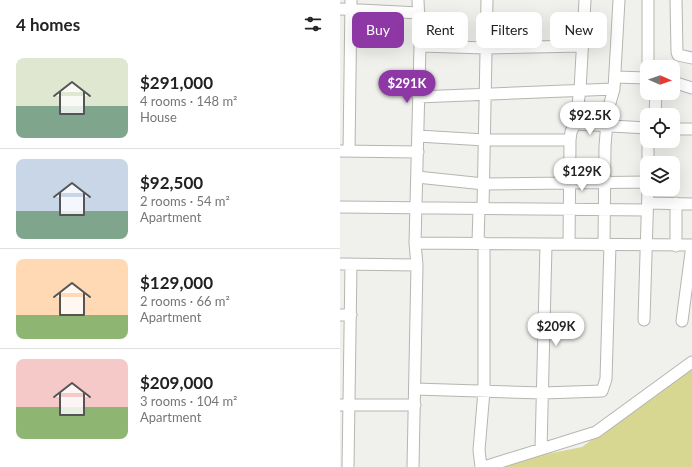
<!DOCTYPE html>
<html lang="en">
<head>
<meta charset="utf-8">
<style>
	:root { --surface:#fff; --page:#f6f6f6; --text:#222; --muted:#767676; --line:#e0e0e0; --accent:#8d38a5 }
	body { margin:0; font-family:Lato,sans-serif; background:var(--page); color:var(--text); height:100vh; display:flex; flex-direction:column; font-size:15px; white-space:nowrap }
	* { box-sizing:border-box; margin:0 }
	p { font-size:13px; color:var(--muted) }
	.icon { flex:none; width:22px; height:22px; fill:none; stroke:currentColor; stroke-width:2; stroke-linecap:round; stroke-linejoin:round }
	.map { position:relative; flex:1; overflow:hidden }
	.panel { display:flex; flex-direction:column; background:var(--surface); width:340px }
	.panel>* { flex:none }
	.banner { position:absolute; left:12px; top:12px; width:280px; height:36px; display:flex; gap:8px }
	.needle { width:26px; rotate:92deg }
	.buttons { position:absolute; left:300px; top:60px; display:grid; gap:8px }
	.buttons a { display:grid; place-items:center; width:40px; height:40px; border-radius:8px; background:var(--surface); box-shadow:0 4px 16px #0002; font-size:20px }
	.price { position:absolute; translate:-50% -34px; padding:0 9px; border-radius:14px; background:#fff; color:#222; font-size:13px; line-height:26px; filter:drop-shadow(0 1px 2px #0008) }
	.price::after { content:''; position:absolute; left:50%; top:24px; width:12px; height:9px; margin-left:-6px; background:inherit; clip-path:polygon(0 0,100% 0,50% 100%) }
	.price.selected { background:var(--accent); color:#fff }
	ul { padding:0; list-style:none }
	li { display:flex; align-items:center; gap:12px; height:100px; padding:0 16px }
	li+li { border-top:1px solid var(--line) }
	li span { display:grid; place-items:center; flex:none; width:112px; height:80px; border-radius:8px; color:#555 }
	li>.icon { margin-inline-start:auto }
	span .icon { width:48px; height:48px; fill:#fffc; stroke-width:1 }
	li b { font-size:17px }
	h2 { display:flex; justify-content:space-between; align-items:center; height:48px; padding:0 16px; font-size:17px }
	.pill { padding:0 14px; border-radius:8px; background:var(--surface); box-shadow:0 4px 16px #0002; font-size:14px; line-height:36px }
	.pill.selected { background:var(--accent); color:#fff }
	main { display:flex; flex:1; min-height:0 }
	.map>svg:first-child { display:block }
	.green { fill:#d7d791 }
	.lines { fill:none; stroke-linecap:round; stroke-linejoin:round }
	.minor-casing { stroke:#b5b5b1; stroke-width:13 }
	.minor { stroke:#fff; stroke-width:11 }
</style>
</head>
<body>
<main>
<section class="panel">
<h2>4 homes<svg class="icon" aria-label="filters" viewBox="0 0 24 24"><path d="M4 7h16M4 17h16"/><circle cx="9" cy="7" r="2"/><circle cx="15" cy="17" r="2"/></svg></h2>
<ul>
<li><span style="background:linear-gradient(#dfe7d0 60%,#7fa58c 0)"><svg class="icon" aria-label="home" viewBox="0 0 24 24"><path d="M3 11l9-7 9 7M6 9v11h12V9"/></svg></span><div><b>$291,000</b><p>4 rooms · 148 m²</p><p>House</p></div></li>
<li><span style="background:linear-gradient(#c9d6e8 65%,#7fa58c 0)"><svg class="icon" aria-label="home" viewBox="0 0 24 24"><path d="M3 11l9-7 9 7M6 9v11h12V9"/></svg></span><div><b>$92,500</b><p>2 rooms · 54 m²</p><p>Apartment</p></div></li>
<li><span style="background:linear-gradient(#ffd9b3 70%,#8fb573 0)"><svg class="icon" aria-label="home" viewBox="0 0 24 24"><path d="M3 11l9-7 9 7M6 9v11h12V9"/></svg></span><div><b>$129,000</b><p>2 rooms · 66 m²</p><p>Apartment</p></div></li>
<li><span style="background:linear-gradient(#f6c9c9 60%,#8fb573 0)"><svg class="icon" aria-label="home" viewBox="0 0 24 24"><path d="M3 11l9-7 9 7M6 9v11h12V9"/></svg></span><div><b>$209,000</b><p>3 rooms · 104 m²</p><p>Apartment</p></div></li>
</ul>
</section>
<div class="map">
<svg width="352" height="467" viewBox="0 0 352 467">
	<rect width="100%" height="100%" fill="#f0f0ec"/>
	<!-- green -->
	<path class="green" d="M352,367V467H162L192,457L242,447Z"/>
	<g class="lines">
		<defs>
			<path id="minor" d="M308,0V67
				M336,0L337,52L338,55L352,58
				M0,9L79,13
				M80,46L146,48L243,46
				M275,77L307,78
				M333,82L352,88
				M78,97L274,89
				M315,115L316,93
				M235,124L307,128
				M333,129H352
				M78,136L145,140H230
				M0,151L78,152
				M9,151L11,0
				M308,163V141
				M77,177L144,184L307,182
				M308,203L352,204
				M336,203V246
				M0,207L307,210
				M143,208L147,0
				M75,243L352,245
				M138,243L139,208
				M229,244L230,140L231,132L235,124L240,90L245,0
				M264,245L265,146L268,110L274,89L279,0
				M0,264L77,265
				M0,315H11
				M304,320L308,189
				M342,321L352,245
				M75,389L203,393L262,391L266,379L270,245
				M0,405H75
				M201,449L206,245
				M8,467L11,264
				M73,467L77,265L75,243L80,46L78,0
				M141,467L139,450L144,391V243
				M144,467L256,432L352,362"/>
		</defs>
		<!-- minor casing -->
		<use href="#minor" class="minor-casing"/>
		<!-- minor -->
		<use href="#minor" class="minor"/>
	</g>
</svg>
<div class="buttons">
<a><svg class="needle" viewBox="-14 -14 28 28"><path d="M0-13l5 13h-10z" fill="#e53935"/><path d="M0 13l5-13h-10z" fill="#767676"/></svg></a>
<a><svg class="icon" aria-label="locate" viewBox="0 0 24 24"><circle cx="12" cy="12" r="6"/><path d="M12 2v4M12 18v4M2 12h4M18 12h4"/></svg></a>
<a><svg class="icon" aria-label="layers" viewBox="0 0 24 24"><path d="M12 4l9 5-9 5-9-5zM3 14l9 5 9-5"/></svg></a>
</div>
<b class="price selected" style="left:67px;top:104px">$291K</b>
<b class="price" style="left:250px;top:136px">$92.5K</b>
<b class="price" style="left:242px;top:192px">$129K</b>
<b class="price" style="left:216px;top:347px">$209K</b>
<div class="banner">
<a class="pill selected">Buy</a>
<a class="pill">Rent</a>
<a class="pill">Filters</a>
<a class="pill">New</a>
</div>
</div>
</main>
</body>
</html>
